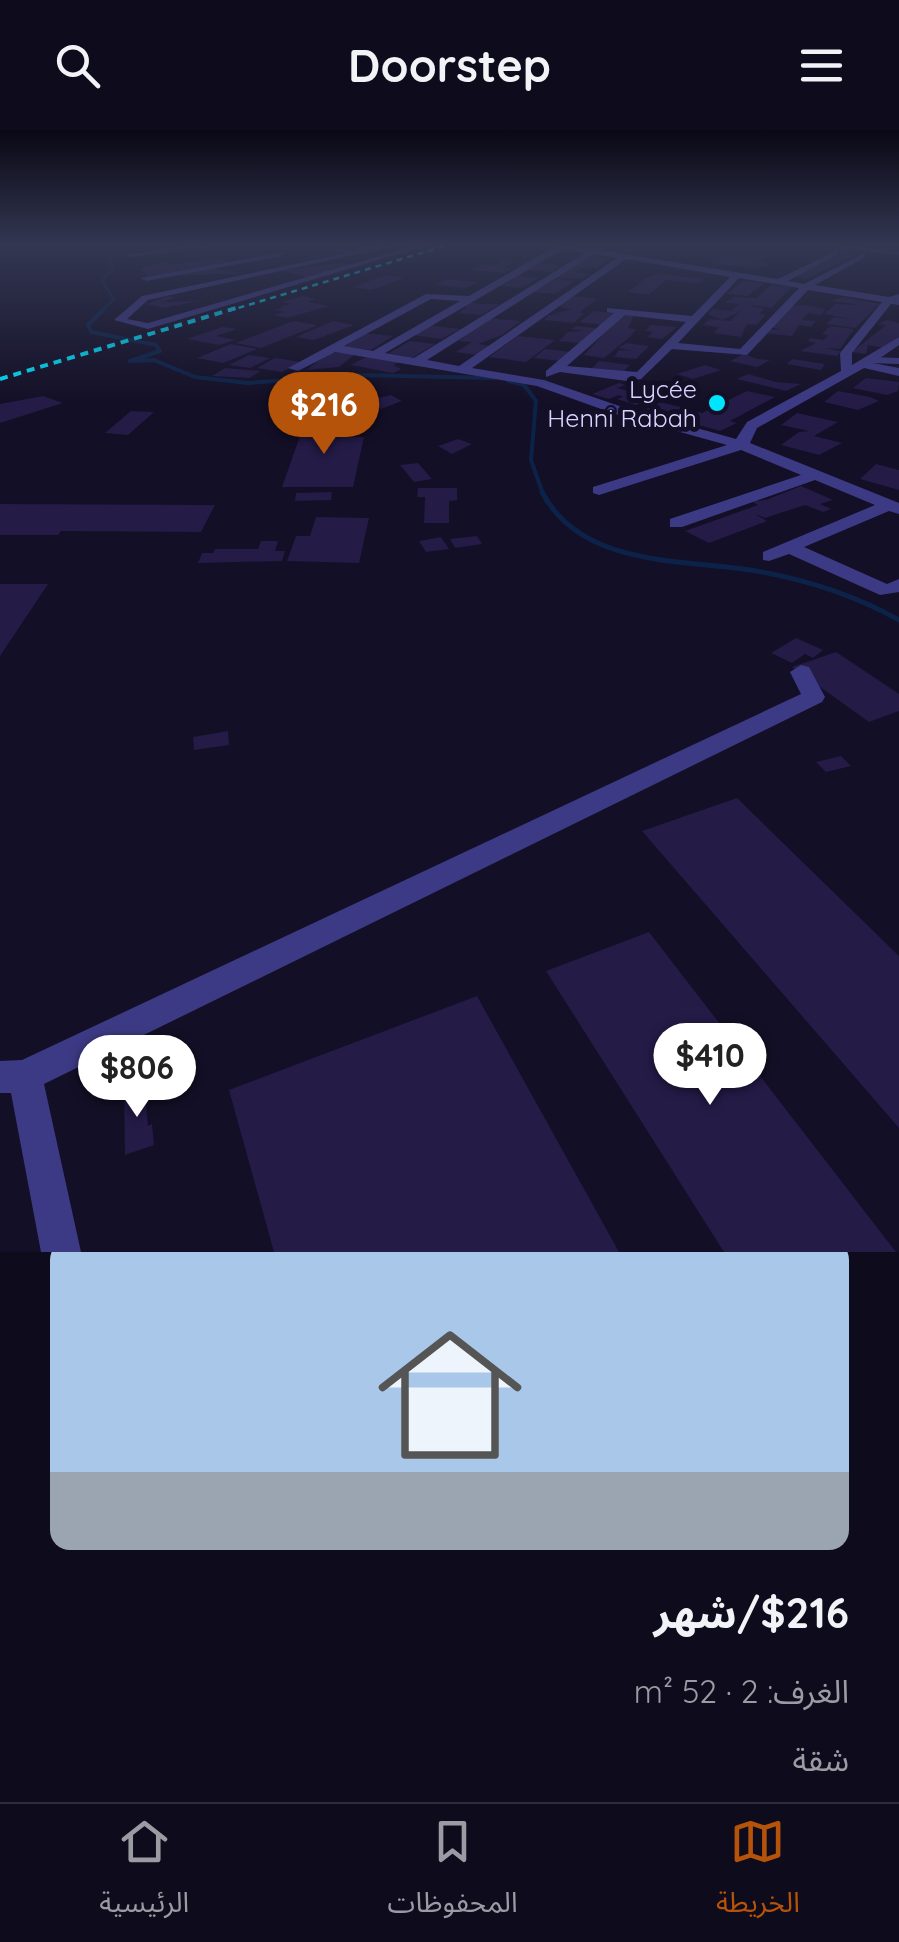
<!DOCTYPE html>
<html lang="ar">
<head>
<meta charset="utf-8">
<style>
	:root { --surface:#0e0b1c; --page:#171425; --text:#f1f3f6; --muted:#9b9ba3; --line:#2e2b3b; --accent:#b45309 }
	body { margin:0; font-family:Quicksand,"Noto Sans Arabic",sans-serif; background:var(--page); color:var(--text); direction:rtl; height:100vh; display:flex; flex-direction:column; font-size:38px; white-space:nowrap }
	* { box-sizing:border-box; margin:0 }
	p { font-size:32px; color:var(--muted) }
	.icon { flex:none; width:55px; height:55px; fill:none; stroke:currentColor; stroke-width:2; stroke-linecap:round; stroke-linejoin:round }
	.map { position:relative; height:1122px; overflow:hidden; direction:ltr }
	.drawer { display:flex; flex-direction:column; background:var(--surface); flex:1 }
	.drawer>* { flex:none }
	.price { position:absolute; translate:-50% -85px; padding:0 22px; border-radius:35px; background:#fff; color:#222; font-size:32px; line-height:65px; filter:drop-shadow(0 2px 5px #0008) }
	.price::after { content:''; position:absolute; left:50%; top:60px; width:30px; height:22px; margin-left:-15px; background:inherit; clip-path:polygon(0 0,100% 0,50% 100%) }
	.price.current { background:var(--accent); color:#fff }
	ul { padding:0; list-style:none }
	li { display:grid; align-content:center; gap:20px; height:530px; padding:0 50px }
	li span { display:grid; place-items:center; height:310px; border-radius:20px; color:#555 }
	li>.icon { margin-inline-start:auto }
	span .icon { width:180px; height:180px; fill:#fffc; stroke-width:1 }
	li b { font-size:42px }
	header { display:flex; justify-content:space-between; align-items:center; height:130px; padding:0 50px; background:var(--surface); font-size:45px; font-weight:700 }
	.menu { display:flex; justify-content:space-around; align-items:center; height:140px; border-top:2px solid var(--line); background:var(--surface); font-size:28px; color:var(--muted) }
	.menu a { display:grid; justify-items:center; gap:5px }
	.menu .current { color:var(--accent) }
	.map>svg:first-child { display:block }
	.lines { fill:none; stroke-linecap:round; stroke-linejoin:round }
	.stream-far2 { stroke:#0c2248; stroke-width:2.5 }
	.stream-far1 { stroke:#0c2248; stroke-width:4 }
	.stream { stroke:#0c2248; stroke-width:5 }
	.building { fill:#241b47 }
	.lane { stroke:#3d3a85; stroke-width:6 }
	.street { fill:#3d3a85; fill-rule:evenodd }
	.rail-far1 { stroke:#00e5ff; stroke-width:2.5; stroke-dasharray:6 5; stroke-linecap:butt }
	.rail { stroke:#00e5ff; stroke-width:4; stroke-dasharray:8 6; stroke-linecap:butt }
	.poi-dot { fill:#00e5ff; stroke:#130f26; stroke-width:4 }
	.labels { text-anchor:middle; stroke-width:10; stroke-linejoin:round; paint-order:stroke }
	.far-poi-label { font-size:25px; fill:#d9d4ff; stroke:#130f26; text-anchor:end }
</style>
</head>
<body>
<header><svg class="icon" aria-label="menu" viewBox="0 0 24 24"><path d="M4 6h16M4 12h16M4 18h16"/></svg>Doorstep<svg class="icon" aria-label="search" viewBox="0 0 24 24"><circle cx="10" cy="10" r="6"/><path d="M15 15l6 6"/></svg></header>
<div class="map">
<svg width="899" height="1122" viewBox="0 0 899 1122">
	<rect width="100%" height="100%" fill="#130f26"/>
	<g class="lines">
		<!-- stream-far2 -->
		<path class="stream-far2" d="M102,116L114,138L102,151L114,169L102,181"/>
		<!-- stream-far1 -->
		<path class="stream-far1" d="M105,178L88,195L91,202L156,215L160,221L130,231L154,230L195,247L248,253L356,245L495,248
			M508,251L524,255L536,271L531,330L543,364"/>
		<!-- stream -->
		<path class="stream" d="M542,362C583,440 687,428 762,442C810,451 856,466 899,490"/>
	</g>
	<!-- building -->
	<path class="building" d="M363,117L373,119L296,132L315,123Z
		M843,117L871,123L844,124L854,125L806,149L794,146L838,122L829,120Z
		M760,121L775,124L756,130L770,135L757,138L705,133L727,127L740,129Z
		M590,123H596L591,127L610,128L596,138L584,137L574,142L589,144L582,149L554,147Z
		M224,128L233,134L195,137L244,143L148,147L140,138L163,131L168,135Z
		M501,130L519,131L504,137L512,138L504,143L470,140L482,134L497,135Z
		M533,132L558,135L553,142L529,140L519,146L538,148L521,158L500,156L507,152L499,151Z
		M341,133L355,136L307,147L282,140Z
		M658,144L703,149L699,153L666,150L649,165L628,162L646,148Z
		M386,145L404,148L371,160L353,157Z
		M446,149L477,152L466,158L434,155Z
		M557,149L574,151L555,164L532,162Z
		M743,151L764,153L747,166L727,164Z
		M771,155L792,157L771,178L743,174L765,179L759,184L765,185L757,195L747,194L741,207L714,203L719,197L703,195L710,189L730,191L741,181L722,190L708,184L713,179L731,181L740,174L725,173L733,167L757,168Z
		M168,166L176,168L161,172L199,171L164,178L147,174Z
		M302,166L316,169L308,172L329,176L287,188L273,185L284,182L275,180L283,178L280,177L291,174L281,172Z
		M572,166L597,169L579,183H584L574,193L544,190L549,185H565L552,184L572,179L559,177Z
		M842,167L881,174L871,179H875L855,198L826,194L834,187L853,189L824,184L835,174L862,175L831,171Z
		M466,172L481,174H500L481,185L458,183L467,177L459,176Z
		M803,175L826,179L821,185L808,183L802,190L816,191L811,197L799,195L792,206L764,203L768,199L781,200L769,196L792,176Z
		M594,181L617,183L602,195L579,192Z
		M622,184L634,185L628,198L636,199L631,206L604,228L584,225Z
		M488,188L521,191L502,205L478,214L491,216L476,225L456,222L472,212L458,211Z
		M887,190L899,193V206L885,218L868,215L866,224L852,222L886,195L877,194Z
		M293,191L318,195L261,218L236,213Z
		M333,191L354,195L314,210L296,207Z
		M427,195L460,199L441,209L413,205Z
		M650,195L677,197L662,209L647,207L653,202L646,201Z
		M576,196L596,198L580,213L559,211L568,202L584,201L572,199Z
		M830,196L854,199L840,219L825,218L841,221L837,226L800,221L816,213L807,211L811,208L824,210L828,205L822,204Z
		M223,197L237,199L216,206L235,210L219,215L187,209Z
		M364,204H373L393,206L371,220L344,217Z
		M518,206L555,210L526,232L489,227Z
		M410,211L435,214L412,228L389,223Z
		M626,213L649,216L636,229L614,227L619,220L634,221L618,218Z
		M231,214L257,219L223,233L197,228Z
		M545,219L571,222L561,231L534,228Z
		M330,222L355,224L339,237L306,240Z
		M744,224L757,229L770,230L757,237L730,231Z
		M249,225L270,228L250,238L229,235Z
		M366,227L399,232L393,235L401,239L393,243L351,235Z
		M275,228L301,232L282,242L257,238Z
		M792,229L825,234L821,240L787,234Z
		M599,231L630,235L622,243L591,239Z
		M705,235L721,240L693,249L677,244Z
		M225,238L260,241L250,248L212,246Z
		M748,244L776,252L801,254L786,261L737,249Z
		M866,248L899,252L898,261L887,265L853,258Z
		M619,253L625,255L617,258L653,268L636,275L617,269L623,267L619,265L609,269L592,264Z
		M308,260L323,261L319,264H330L329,268L351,273L343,276L306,270V267L318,264L307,263Z
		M747,261L775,267L730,291L737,293L720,301L644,280L661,272L702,283Z
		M838,261L870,267L879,271L858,280L824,272Z
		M391,265L402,271L381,279L366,271Z
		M43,266L63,273L0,293V274Z
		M131,281L154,282L128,305L105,303Z
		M797,283L838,292L814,306L842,313L819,325L781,315L799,302L809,301L781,295Z
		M306,289H342L337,307H364L353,357H282Z
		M458,309L472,314L452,324L438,316Z
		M418,333L432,349L414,352L400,335Z
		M876,334L899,340V360L860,349Z
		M801,356L833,370L820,374L831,379L823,382L805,375L765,388L755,384L767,391L709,413L685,401L758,375L751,371L766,370Z
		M418,358H457V370L449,371V393H424L425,367H417Z
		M332,362L331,370L295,371L296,363Z
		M0,374L215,375L201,402L61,401L58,405H0Z
		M316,387L369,388L359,433L287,431L296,406H310Z
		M477,406L482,414L455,418L450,409Z
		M441,407L449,419L426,422L419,411Z
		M261,411H278L275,421H285L282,431L198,433L202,423H213L215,419H258Z
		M0,454H48L0,526Z
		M796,508L823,520L813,528L805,524L792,533L771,523Z
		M836,522L899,564V581L869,592L792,537Z
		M228,601L229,615L194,620L193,607Z
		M841,626L851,636L826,642L816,632Z
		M737,668L899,826V998L642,701Z
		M649,802L896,1122H724L546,841Z
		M477,866L619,1122H274L229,960Z
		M144,952L148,996L152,994L154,1015L125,1025L124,958Z"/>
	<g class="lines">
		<!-- lane -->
		<path class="lane" d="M870,230L899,231"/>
		<!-- street -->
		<path class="street" d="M189,116H209L131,127L127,125Z
			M381,116H394L148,170L127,189L148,193L414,116H425L148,199L114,190L142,166Z
			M556,116L593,119L778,149L838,120V124L788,151L804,154L865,123V127L815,155L889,167L899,164V175L891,174L852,223V235L899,207V215L873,233L899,238V246L864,238L757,298L750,313L899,373V384L889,381L804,417L887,454L899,449V462L880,465L789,424L769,431L763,430V422L875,375L815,350L682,397H670V389L801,345L741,320L599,365L593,363V357L727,315L615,284L537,256L335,222L298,241L288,238L426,164L469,166ZM563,119L585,123L414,228L385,223ZM594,124L617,128L459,236L427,230ZM626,129L730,147L692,186L607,178V182L614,183L546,241V247L560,242L627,251L641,249L672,219L747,225L808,160L882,172L840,223L841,241L747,292L736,309L625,278L544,250L472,238ZM739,148L799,158L740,219L678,213ZM431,169L460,171L373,221L344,216ZM625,185L686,192L637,242L567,236Z
			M843,116L899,121V125L847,118Z
			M284,122L281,126L146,151L141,148Z
			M801,535L809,537L825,567L822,572L44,954L81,1122H41L11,963H0V931L22,930L801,564L790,542Z"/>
		<!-- rail-far1 -->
		<path class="rail-far1" d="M228,181L445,116"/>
		<!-- rail -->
		<path class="rail" d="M0,249L236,178"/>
	</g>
	<!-- sky -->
	<linearGradient id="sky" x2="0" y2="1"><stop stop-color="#0a0815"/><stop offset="0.42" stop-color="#333752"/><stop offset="1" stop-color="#333752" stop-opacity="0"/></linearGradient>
	<rect width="899" height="273" fill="url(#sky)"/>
	<!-- markers -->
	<circle class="poi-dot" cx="717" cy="273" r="10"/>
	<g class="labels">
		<!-- far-poi labels -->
		<g class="far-poi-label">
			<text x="697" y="268">Lycée<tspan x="697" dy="29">Henni Rabah</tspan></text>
		</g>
	</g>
</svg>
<b class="price current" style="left:324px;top:327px">$216</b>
<b class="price" style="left:710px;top:978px">$410</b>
<b class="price" style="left:137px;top:990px">$806</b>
</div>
<section class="drawer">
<ul>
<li><span style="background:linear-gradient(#a9c7e8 75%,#9aa5b1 0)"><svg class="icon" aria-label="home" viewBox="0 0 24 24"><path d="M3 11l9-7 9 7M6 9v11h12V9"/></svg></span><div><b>$216/شهر</b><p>الغرف: 2 · 52 m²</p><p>شقة</p></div></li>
</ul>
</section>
<nav class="menu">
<a class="current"><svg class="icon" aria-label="map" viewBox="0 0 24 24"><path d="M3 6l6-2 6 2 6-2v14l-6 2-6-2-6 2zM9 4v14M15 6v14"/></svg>الخريطة</a>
<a><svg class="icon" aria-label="saved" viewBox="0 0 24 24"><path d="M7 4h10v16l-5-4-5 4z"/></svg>المحفوظات</a>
<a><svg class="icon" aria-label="home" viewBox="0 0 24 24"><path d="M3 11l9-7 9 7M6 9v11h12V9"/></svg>الرئيسية</a>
</nav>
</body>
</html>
